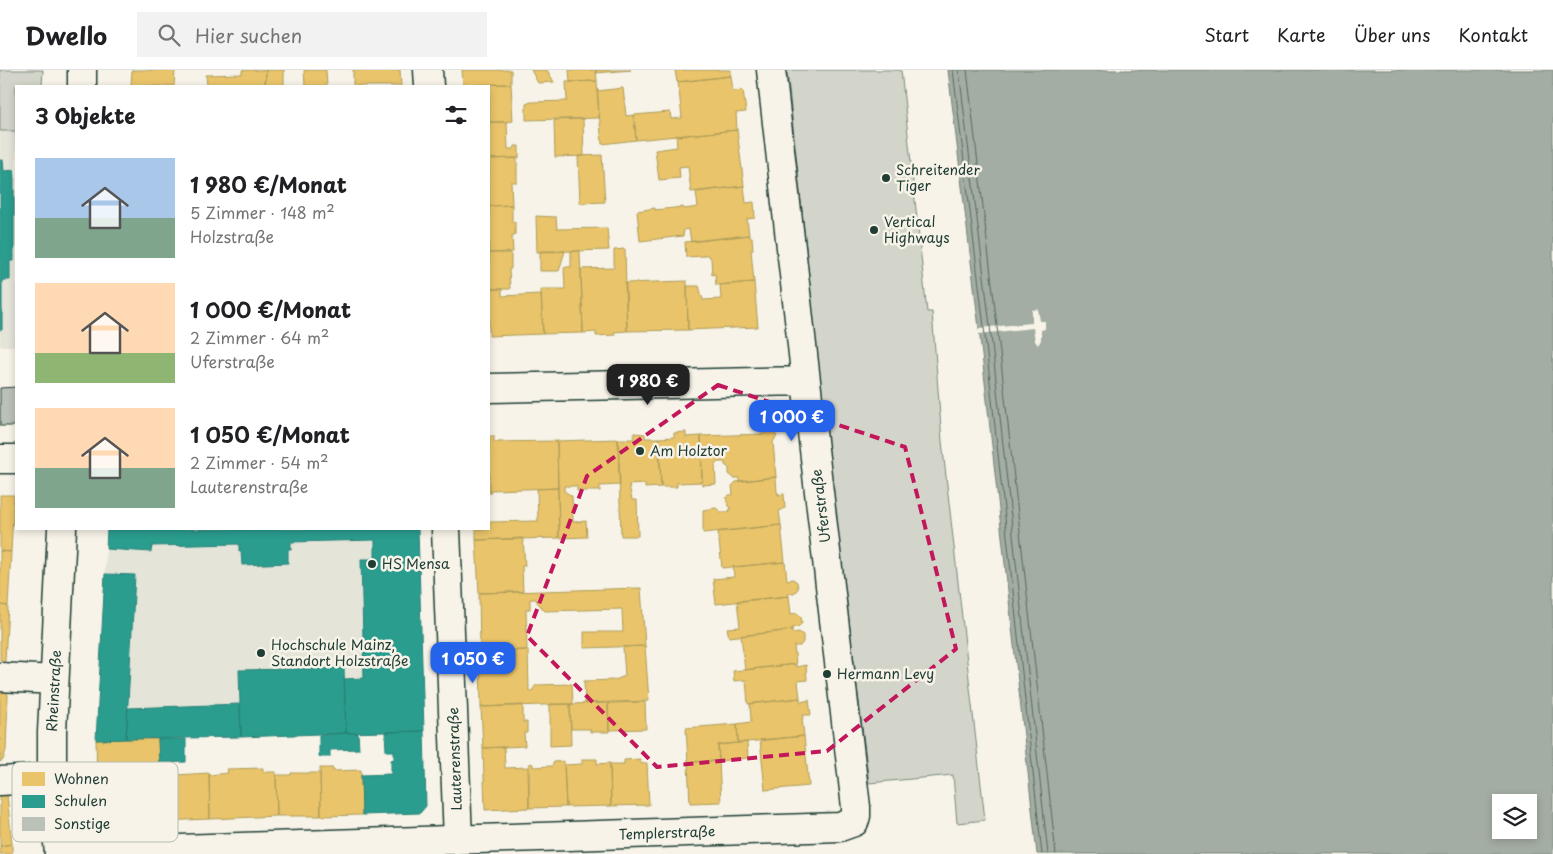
<!DOCTYPE html>
<html lang="de">
<head>
<meta charset="utf-8">
<style>
	:root { --surface:#fff; --page:#f2f2f2; --text:#202124; --muted:#757577; --line:#e0e0e0; --accent:#2563eb }
	body { margin:0; font-family:"Playpen Sans",sans-serif; background:var(--page); color:var(--text); height:100vh; display:flex; flex-direction:column; font-size:19px; white-space:nowrap }
	* { box-sizing:border-box; margin:0 }
	p { font-size:16px; color:var(--muted) }
	.icon { flex:none; width:28px; height:28px; fill:none; stroke:currentColor; stroke-width:2; stroke-linecap:round; stroke-linejoin:round }
	.map { position:relative; flex:1; overflow:hidden }
	.details { position:absolute; left:15px; top:15px; width:475px; height:445px; display:flex; flex-direction:column; background:var(--surface); border-radius:0px; box-shadow:0 2px 8px #0003 }
	.details>* { flex:none }
	.buttons { position:absolute; left:1492px; top:724px; display:grid; gap:10px }
	.buttons a { display:grid; place-items:center; width:45px; height:45px; border-radius:0px; background:var(--surface); box-shadow:0 2px 8px #0003; font-size:25px }
	.price { position:absolute; translate:-50% -42px; padding:0 11px; border-radius:10px; background:var(--accent); color:#fff; font-size:16px; line-height:32px; filter:drop-shadow(0 1px 2px #0008) }
	.price::after { content:''; position:absolute; left:50%; top:30px; width:15px; height:11px; margin-left:-8px; background:inherit; clip-path:polygon(0 0,100% 0,50% 100%) }
	.price.active { background:#222; color:#fff }
	ul { padding:0; list-style:none }
	li { display:flex; align-items:center; gap:15px; height:125px; padding:0 20px }
	li span { display:grid; place-items:center; flex:none; width:140px; height:100px; border-radius:0px; color:#555 }
	li>.icon { margin-inline-start:auto }
	span .icon { width:60px; height:60px; fill:#fffc; stroke-width:1 }
	li b { font-size:21px }
	h2 { display:flex; justify-content:space-between; align-items:center; height:60px; padding:0 20px; font-size:21px }
	header { display:flex; align-items:center; gap:30px; box-sizing:border-box; height:70px; padding:0 25px; background:var(--surface); border-bottom:1px solid var(--line) }
	header strong { font-size:24px }
	nav { display:flex; gap:28px; margin-inline-start:auto; font-size:18px }
	.search { width:350px; height:45px; background:var(--page); display:flex; align-items:center; gap:12px; box-sizing:border-box; padding:0 18px; border-radius:0px; color:var(--muted); font-size:19px }
	.map>svg:first-child { display:block }
	.built { fill:#e5e4d9 }
	.green { fill:#d3d5ca; stroke:#79897f }
	.water { fill:#a4ada3; stroke:#6f8077; fill-rule:evenodd }
	.pier { fill:#f7f3e8 }
	.homes { fill:#e9c46a; stroke:#ac9c5a }
	.schools { fill:#2a9d8f; stroke:#278074 }
	.lines { fill:none; stroke-linecap:round; stroke-linejoin:round }
	.shore { stroke:#546a60; stroke-width:1 }
	.building { fill:#bbc1b6; stroke:#1f3d34 }
	.street-casing { stroke:#1f3d34; stroke-width:31 }
	.secondary-casing { stroke:#1f3d34; stroke-width:31 }
	.street { stroke:#f7f3e8; stroke-width:28 }
	.secondary { stroke:#f7f3e8; stroke-width:28 }
	.marked { fill:none; stroke:#c2185b; stroke-width:4; stroke-dasharray:10 6; stroke-linejoin:round }
	.poi-dot { fill:#1f3d34; stroke:#f7f3e8; stroke-width:2 }
	.labels { text-anchor:middle; stroke-width:5; stroke-linejoin:round; paint-order:stroke }
	.poi-label { font-size:14px; fill:#1f3d34; stroke:#f7f3e8; text-anchor:start }
	.street-label { font-size:14px; fill:#1f3d34; stroke:#f7f3e8 }
	.key { fill:#f7f3e8; stroke:#b6bcb2; stroke-width:1 }
	.key-label { font-size:14px; fill:#1f3d34 }
</style>
</head>
<body>
<header>
<strong>Dwello</strong>
<div class="search"><svg class="icon" aria-label="search" viewBox="0 0 24 24"><circle cx="10" cy="10" r="6"/><path d="M15 15l6 6"/></svg>Hier suchen</div>
<nav><a>Start</a><a>Karte</a><a>Über uns</a><a>Kontakt</a></nav>
</header>
<div class="map">
<svg width="1553" height="784" viewBox="0 0 1553 784">
	<rect width="100%" height="100%" fill="#f7f3e8"/>
	<filter id="ink" filterUnits="userSpaceOnUse"><feTurbulence type="fractalNoise" baseFrequency=".02" numOctaves="2"/><feDisplacementMap in="SourceGraphic" scale="10" xChannelSelector="R" yChannelSelector="G"/><feConvolveMatrix kernelMatrix="1 2 1 2 8 2 1 2 1" color-interpolation-filters="sRGB"/></filter>
	<g filter="url(#ink)">
		<!-- built -->
		<path class="built" d="M0,61H16V276H0Z
			M107,459H418L424,661L96,670Z"/>
		<!-- green -->
		<path class="green" d="M0,0H43L42,16H16V61H0Z
			M787,0H901L927,242H932L942,371L985,750L957,753L953,705L869,713L824,347Z"/>
		<!-- water -->
		<path class="water" d="M948,0H1553V784H1037L979,258ZM1501,732H1529V760H1501Z"/>
		<!-- pier -->
		<path class="pier" d="M1038,239L1040,251H1045V259L1041,260V270L1038,275L1035,271L1033,258L979,264V258L1032,253V240Z"/>
		<!-- homes -->
		<path class="homes" d="M132,0H175L174,16H131Z
			M242,0H266L265,16H207L206,5L242,4Z
			M266,0H284V16H265Z
			M304,0H326L327,16H305Z
			M353,0H400L401,16H353Z
			M462,0H511V14L463,15Z
			M531,0H547L554,12L538,13Z
			M569,0H596L597,11L570,12Z
			M596,0H631L596,3Z
			M675,0H731V6L677,12Z
			M731,6L733,21L743,20L746,42L736,43L737,60L636,70L634,45L670,42L671,49L682,48L678,12Z
			M597,11L599,48L526,50V34L531,32L567,31L566,12Z
			M511,14L513,51L507,52H489V16L463,15Z
			M623,18L626,46L634,45L636,70L602,74L597,21Z
			M583,49L584,86L555,87L554,50Z
			M489,52H507L508,79H513L515,76H519V88L489,89Z
			M737,60L744,116L691,122L688,96L679,97L680,108L659,110L655,80L677,77L676,66Z
			M602,85L605,132L580,133L578,86Z
			M517,88V112H511L512,135L489,136V89Z
			M744,116L746,133L754,132L755,148L747,149L749,165L691,172L689,159L684,160L683,166L640,171L637,141L655,138V140L683,137L684,139L698,137L696,122Z
			M512,135V152H515V165H512L513,182L489,183V136Z
			M536,146L556,147L557,159L607,158L609,180L537,182Z
			M749,165V167H752L753,180H751L754,212L716,215L715,204L712,205L711,188L705,184L704,186L686,187L685,172Z
			M625,179L627,261L614,262L615,265L596,266V262L583,263L581,199L614,198V180Z
			M540,181H565L559,201H540Z
			M571,181H580L583,263L543,264L541,219H565L564,197H571Z
			M489,183H511V199H509L510,219H489Z
			M687,211L688,260L627,261L625,213Z
			M754,212L758,257L688,260L687,216H699L703,230L721,229L720,215Z
			M489,219H502V226L541,224L543,264L489,266Z
			M769,358L777,366L773,372L776,407L739,411V408H734L729,404V398L725,395V392H718L715,395L716,414L702,415L701,366L764,364Z
			M686,362V367L701,366L702,412L677,413V417H661L659,368L674,367V363Z
			M634,363L645,364V368H659L661,417L645,418V414L629,415L632,430H637L638,466H621L618,369H634Z
			M489,366H494V372L557,371L558,418L490,420L491,423H489Z
			M618,369L620,415L600,416V421H577V416H564V421L572,426L573,452L586,451L587,467L559,468L557,371Z
			M776,407L777,423H779L778,425L784,424L785,438L779,441L781,455L703,463V440L716,438L721,442H728L731,438L728,435L726,428L729,425H733L732,416L736,412Z
			M558,418L559,468L476,470V459H489V452L538,451L537,419Z
			M0,425H14L11,482L0,481Z
			M781,455L785,492L722,498L718,462Z
			M523,468L525,496H522L523,522L479,523L476,470Z
			M0,481L11,482L8,536L0,535Z
			M785,492L787,510L793,509L797,512L798,519L794,523H788L789,526L716,534L713,509L734,507L733,497Z
			M641,518L645,576L584,578V562H623L622,539L545,541L537,532L536,529H530V539H526L527,580L480,581L479,523Z
			M789,526L791,544L797,543L801,547L802,553L798,557L792,558V560L729,567L727,558L740,557L737,531Z
			M0,535L8,536L5,591L0,590Z
			M792,560L793,563L799,562L803,565V572L800,576H794L796,594L745,600L741,566Z
			M645,576L649,631L585,633L584,611L615,610L625,606L623,577Z
			M528,580L529,621H532L536,615L572,614L573,634L481,637L480,581Z
			M796,594V597L806,595L807,610L798,611L800,628L748,634L746,610L734,611L733,601Z
			M0,614L6,619L8,625L6,680L3,690L0,692Z
			M800,628L801,632L809,630L811,645H803L804,648H802L804,666L738,673L737,654L751,652L750,634Z
			M645,632L646,659L609,660L608,633Z
			M608,633L609,662H590V659H571L570,634Z
			M550,634H570L571,675L550,676Z
			M523,635V652H527V663H524L525,676L483,678L481,637Z
			M737,654L738,673L718,675L719,691L688,692L686,658Z
			M804,666L809,716L765,720L760,670Z
			M126,669H158L161,751L105,752L98,746L96,670Z
			M747,672L748,688L719,691L718,675Z
			M504,677L505,698L528,697L529,738L485,740L483,678Z
			M582,689H597V694L610,693L611,736L566,737L564,695L582,694Z
			M640,689V693H647L649,735L611,736L610,694H624V690Z
			M564,691L566,737L529,738V693L533,694V697L552,696L554,692Z
			M719,691L721,732L690,733L688,692Z
			M263,698V702H276L277,746L210,749L209,705L228,703L227,699Z
			M320,698H333V701L361,700L362,745L321,746Z
			M209,703L210,749L161,751L159,706Z
			M291,703H320L321,746H277L276,705H291Z
			M0,719L7,724L12,774L0,776Z
			M12,774V784H0V776Z"/>
		<!-- schools -->
		<path class="schools" d="M0,90H3L4,101L14,100V191H10V210H2V260H0Z
			M107,459H418L424,661L346,663L344,609L364,608L361,489H375V470L291,472V479H288V493L242,495L241,481H239V474L152,476L151,482L106,479Z
			M105,504L135,505L126,669L96,670Z
			M344,598L346,663L241,667L239,600Z
			M240,634L241,667L126,669L128,638Z
			M424,661L426,736L420,743L362,745L361,705L391,704V690L394,689V681H386L385,662Z
			M346,663H358L359,679L330,680V687H319V665Z
			M158,669H186V692L159,693Z"/>
		<g class="lines">
			<!-- shore -->
			<path class="shore" d="M953,0L984,257L1042,784
				M959,0L990,256L1048,784
				M967,0L997,256L1056,784"/>
		</g>
		<!-- building -->
		<path class="building" d="M16,317V356H0V318Z"/>
		<g class="lines">
			<defs>
				<path id="street" d="M428,0L429,16
					M489,318L806,311
					M0,389H16
					M446,459L458,770
					M0,607L54,610
					M0,711L52,708
					M59,783L840,757L854,752L856,746V737L806,311L771,0"/>
				<path id="secondary" d="M82,16V0
					M59,784L52,708V662L62,459"/>
			</defs>
			<!-- street casing -->
			<use href="#street" class="street-casing"/>
			<!-- secondary casing -->
			<use href="#secondary" class="secondary-casing"/>
			<!-- street -->
			<use href="#street" class="street"/>
			<!-- secondary -->
			<use href="#secondary" class="secondary"/>
		</g>
	</g>
	<!-- marked area -->
	<path class="marked" d="M718,315L905,377L956,579L827,681L657,697L527,566L587,406Z"/>
	<!-- markers -->
	<g class="poi-dot">
		<circle cx="886" cy="108" r="5"/>
		<circle cx="874" cy="160" r="5"/>
		<circle cx="640" cy="381" r="5"/>
		<circle cx="372" cy="494" r="5"/>
		<circle cx="261" cy="583" r="5"/>
		<circle cx="827" cy="604" r="5"/>
	</g>
	<g class="labels">
		<!-- poi labels -->
		<g class="poi-label">
			<text x="896" y="105">Schreitender<tspan x="896" dy="16">Tiger</tspan></text>
			<text x="884" y="157">Vertical<tspan x="884" dy="16">Highways</tspan></text>
			<text x="650" y="386">Am Holztor</text>
			<text x="382" y="499">HS Mensa</text>
			<text x="271" y="580">Hochschule Mainz,<tspan x="271" dy="16">Standort Holzstraße</tspan></text>
			<text x="837" y="609">Hermann Levy</text>
		</g>
		<!-- street labels -->
		<g class="street-label">
			<text transform="translate(821 436) rotate(-97)" y="5">Uferstraße</text>
			<text transform="translate(54 621) rotate(-87)" y="5">Rheinstraße</text>
			<text transform="translate(455 689) rotate(-92)" y="5">Lauterenstraße</text>
			<text transform="translate(667 763) rotate(-2)" y="5">Templerstraße</text>
		</g>
	</g>
	<!-- legend -->
	<rect x="12" y="692" width="166" height="80" rx="8" class="key"/>
	<rect x="22" y="702" width="23" height="14" fill="#e9c46a"/>
	<rect x="22" y="725" width="23" height="13" fill="#2a9d8f"/>
	<rect x="22" y="747" width="23" height="14" fill="#bbc1b6"/>
	<g class="key-label">
		<text x="54" y="714">Wohnen</text>
		<text x="54" y="736">Schulen</text>
		<text x="54" y="759">Sonstige</text>
	</g>
</svg>
<div class="buttons">
<a><svg class="icon" aria-label="layers" viewBox="0 0 24 24"><path d="M12 4l9 5-9 5-9-5zM3 14l9 5 9-5"/></svg></a>
</div>
<b class="price active" style="left:648px;top:336px">1 980 €</b>
<b class="price" style="left:792px;top:372px">1 000 €</b>
<b class="price" style="left:473px;top:614px">1 050 €</b>
<section class="details">
<h2>3 Objekte<svg class="icon" aria-label="filters" viewBox="0 0 24 24"><path d="M4 7h16M4 17h16"/><circle cx="9" cy="7" r="2"/><circle cx="15" cy="17" r="2"/></svg></h2>
<ul>
<li><span style="background:linear-gradient(#a9c7e8 60%,#7fa58c 0)"><svg class="icon" aria-label="home" viewBox="0 0 24 24"><path d="M3 11l9-7 9 7M6 9v11h12V9"/></svg></span><div><b>1 980 €/Monat</b><p>5 Zimmer · 148 m²</p><p>Holzstraße</p></div></li>
<li><span style="background:linear-gradient(#ffd9b3 70%,#8fb573 0)"><svg class="icon" aria-label="home" viewBox="0 0 24 24"><path d="M3 11l9-7 9 7M6 9v11h12V9"/></svg></span><div><b>1 000 €/Monat</b><p>2 Zimmer · 64 m²</p><p>Uferstraße</p></div></li>
<li><span style="background:linear-gradient(#ffd9b3 60%,#7fa58c 0)"><svg class="icon" aria-label="home" viewBox="0 0 24 24"><path d="M3 11l9-7 9 7M6 9v11h12V9"/></svg></span><div><b>1 050 €/Monat</b><p>2 Zimmer · 54 m²</p><p>Lauterenstraße</p></div></li>
</ul>
</section>
</div>
</body>
</html>
